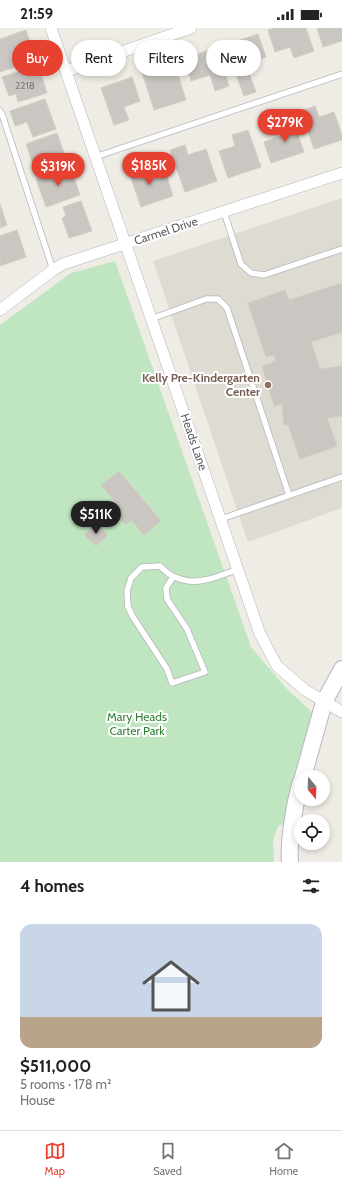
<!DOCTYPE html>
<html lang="en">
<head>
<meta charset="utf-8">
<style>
	:root { --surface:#fff; --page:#f6f6f6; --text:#222; --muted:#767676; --line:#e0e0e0; --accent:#e74131 }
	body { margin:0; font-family:Cabin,sans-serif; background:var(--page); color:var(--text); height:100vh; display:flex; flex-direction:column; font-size:15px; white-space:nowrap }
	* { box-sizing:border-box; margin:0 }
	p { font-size:13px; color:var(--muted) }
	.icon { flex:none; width:22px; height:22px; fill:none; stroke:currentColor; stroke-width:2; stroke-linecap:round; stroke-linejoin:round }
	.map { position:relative; height:834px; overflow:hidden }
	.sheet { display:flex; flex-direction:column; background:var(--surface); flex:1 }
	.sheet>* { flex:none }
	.top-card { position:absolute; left:12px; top:12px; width:318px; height:36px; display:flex; gap:8px }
	.needle { width:26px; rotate:161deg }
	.tools { position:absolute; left:294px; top:742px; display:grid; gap:8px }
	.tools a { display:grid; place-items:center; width:36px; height:36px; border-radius:50%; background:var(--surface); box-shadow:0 2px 6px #0003; font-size:20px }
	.price { position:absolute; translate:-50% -34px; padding:0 9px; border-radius:14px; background:var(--accent); color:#fff; font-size:13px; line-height:26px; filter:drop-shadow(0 1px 2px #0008) }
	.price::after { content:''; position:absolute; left:50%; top:24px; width:12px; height:9px; margin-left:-6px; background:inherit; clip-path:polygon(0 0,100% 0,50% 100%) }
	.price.current { background:#222; color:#fff }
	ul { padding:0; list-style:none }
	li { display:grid; align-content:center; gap:8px; height:212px; padding:0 20px }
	li span { display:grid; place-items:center; height:124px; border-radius:12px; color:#555 }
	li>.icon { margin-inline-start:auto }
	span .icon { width:72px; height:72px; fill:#fffc; stroke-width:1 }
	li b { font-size:17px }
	h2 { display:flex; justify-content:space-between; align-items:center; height:48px; padding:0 20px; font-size:17px }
	.chip { padding:0 14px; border-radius:18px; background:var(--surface); box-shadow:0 2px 6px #0003; font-size:14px; line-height:36px }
	.chip.current { background:var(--accent); color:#fff }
	.status { display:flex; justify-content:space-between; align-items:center; height:28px; padding:0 20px; background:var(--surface); direction:ltr }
	.status svg { height:11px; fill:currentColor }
	.dock { display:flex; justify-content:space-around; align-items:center; height:56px; border-top:1px solid var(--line); background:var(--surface); font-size:11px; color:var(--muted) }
	.dock a { display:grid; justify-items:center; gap:2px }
	.dock .current { color:var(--accent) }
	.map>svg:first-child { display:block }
	.education { fill:#dedbd2 }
	.green { fill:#c0e6c1 }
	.building { fill:#cac6c1; stroke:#d3cec2 }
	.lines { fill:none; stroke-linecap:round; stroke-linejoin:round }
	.service-casing { stroke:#b4b6bb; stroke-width:7 }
	.minor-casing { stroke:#b4b6bb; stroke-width:12 }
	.secondary-casing { stroke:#b5b8be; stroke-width:18 }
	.service { stroke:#fff; stroke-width:5.5 }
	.minor { stroke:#fff; stroke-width:11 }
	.secondary { stroke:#fff; stroke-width:16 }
	.education-dot { fill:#8d6e63; stroke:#fff; stroke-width:1.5 }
	.labels { text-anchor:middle; stroke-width:4; stroke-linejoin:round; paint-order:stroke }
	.number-label { font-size:10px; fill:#78797b }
	.street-label { font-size:12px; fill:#5c5f64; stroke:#fff }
	.education-label { font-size:12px; font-weight:bold; fill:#785e54; stroke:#fff; text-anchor:end }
	.park-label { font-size:12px; fill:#358239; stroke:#fff }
</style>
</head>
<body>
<div class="status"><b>21:59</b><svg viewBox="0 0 49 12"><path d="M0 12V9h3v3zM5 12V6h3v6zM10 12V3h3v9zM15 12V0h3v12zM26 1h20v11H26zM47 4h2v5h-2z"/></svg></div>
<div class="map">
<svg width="342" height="834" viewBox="0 0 342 834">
	<rect width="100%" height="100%" fill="#eeece4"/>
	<!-- education -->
	<path class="education" d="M342,170V480L248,514L153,233Z"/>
	<!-- green -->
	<path class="green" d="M115,233L251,619L287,661L313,685L290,794L278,798L273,813L274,834H0V297L71,245Z"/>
	<!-- building -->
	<path class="building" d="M274,0H306L314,23L294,30L290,19L275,24L268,2Z
		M317,0H342V13L323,19Z
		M26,2L36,32L0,44V11Z
		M258,6L266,29L246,37L256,64L244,68L225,17Z
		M217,20L229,58L215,63L210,47L191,53L184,30Z
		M174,34L186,72L154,82L142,44Z
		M38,37L47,65L18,74L16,66L9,68L2,49Z
		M132,49L140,73L124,79L129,92L114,97L101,60Z
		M45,71L56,101L33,109L27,94L15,98L10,83Z
		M315,78L319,89L334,84L342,107V112L314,121L301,83Z
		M292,90L304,124L271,135L264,114L284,107L279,95Z
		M248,102L261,139L228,150L219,123L235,118L232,107Z
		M57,105L67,134L36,145L26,116Z
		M185,117L188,127L206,121L217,153L185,164L170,122Z
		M141,134L147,153L166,146L173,168L141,179L127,138Z
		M70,139L80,167L46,179L36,151Z
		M81,173L92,203L69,210L62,190L66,188L63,179Z
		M0,176L7,197L0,200Z
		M17,202L26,229L0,238V208Z
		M342,255V304L311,314L320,341L342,338V388L327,390L337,418L300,431L288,397H284L282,376L274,378L262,338L276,333L274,327L266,329L248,275L285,262L289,272Z
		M119,443L161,493L144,507L131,492L126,497L120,490L117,493L107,481L115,474L101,457Z
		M96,495L108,507L96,518L84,507Z"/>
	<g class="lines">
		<defs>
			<path id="service" d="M0,83L2,86L53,242
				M95,129L342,46
				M224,184L241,236L251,245L264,247L342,221
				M151,291L206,271H218L227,280L289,467
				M221,491L342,449
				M173,549L166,560L167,571L187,601L205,644L172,655L167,641L133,589L128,579L127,563L131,550L142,539L160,538C164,542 169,547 175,549C196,559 217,549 238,541"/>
			<path id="minor" d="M51,0L260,606L277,638L305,662L342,684
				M66,43L191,0
				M0,282L53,242L63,236L342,145"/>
			<path id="secondary" d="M303,749L324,674L342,641
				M290,834C288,815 295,773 301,754"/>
		</defs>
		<!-- service casing -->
		<use href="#service" class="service-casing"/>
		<!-- minor casing -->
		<use href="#minor" class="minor-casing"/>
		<!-- secondary casing -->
		<use href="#secondary" class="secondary-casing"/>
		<!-- service -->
		<use href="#service" class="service"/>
		<!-- minor -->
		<use href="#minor" class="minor"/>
		<!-- secondary -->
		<use href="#secondary" class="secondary"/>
	</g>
	<!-- markers -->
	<circle class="education-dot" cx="268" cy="357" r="4"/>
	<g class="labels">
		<!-- number labels -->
		<g class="number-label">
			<text x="25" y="61">2218</text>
		</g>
		<!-- street labels -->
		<g class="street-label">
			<text transform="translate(166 203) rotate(-18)" y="4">Carmel Drive</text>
			<text transform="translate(194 414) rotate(71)" y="4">Heads Lane</text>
		</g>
		<!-- education labels -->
		<g class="education-label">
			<text x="260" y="354">Kelly Pre-Kindergarten<tspan x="260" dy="14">Center</tspan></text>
		</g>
		<!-- park labels -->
		<g class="park-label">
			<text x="137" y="693">Mary Heads<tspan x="137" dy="14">Carter Park</tspan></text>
		</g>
	</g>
</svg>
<div class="tools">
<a><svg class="needle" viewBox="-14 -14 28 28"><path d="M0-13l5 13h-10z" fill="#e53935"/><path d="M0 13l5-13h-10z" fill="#767676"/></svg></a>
<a><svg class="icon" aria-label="locate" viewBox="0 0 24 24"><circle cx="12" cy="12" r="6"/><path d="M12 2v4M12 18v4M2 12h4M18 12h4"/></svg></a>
</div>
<b class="price" style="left:285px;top:115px">$279K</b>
<b class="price" style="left:149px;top:158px">$185K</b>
<b class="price" style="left:58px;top:159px">$319K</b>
<b class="price current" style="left:96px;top:507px">$511K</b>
<div class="top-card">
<a class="chip current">Buy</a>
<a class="chip">Rent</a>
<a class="chip">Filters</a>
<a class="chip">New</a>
</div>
</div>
<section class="sheet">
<h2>4 homes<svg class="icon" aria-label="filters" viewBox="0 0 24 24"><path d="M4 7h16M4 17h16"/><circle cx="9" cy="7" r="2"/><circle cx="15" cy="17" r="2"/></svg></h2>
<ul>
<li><span style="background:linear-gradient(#c9d6e8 75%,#b9a48a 0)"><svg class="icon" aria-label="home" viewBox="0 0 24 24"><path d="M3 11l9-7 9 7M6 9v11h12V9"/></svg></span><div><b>$511,000</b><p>5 rooms · 178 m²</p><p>House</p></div></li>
</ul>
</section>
<nav class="dock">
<a class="current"><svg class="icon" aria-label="map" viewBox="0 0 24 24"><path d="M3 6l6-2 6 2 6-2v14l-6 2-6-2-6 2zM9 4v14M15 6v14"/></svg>Map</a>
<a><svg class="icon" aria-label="saved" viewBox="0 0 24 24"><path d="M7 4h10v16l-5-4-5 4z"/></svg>Saved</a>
<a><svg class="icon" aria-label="home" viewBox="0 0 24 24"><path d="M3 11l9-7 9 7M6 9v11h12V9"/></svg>Home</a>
</nav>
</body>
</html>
